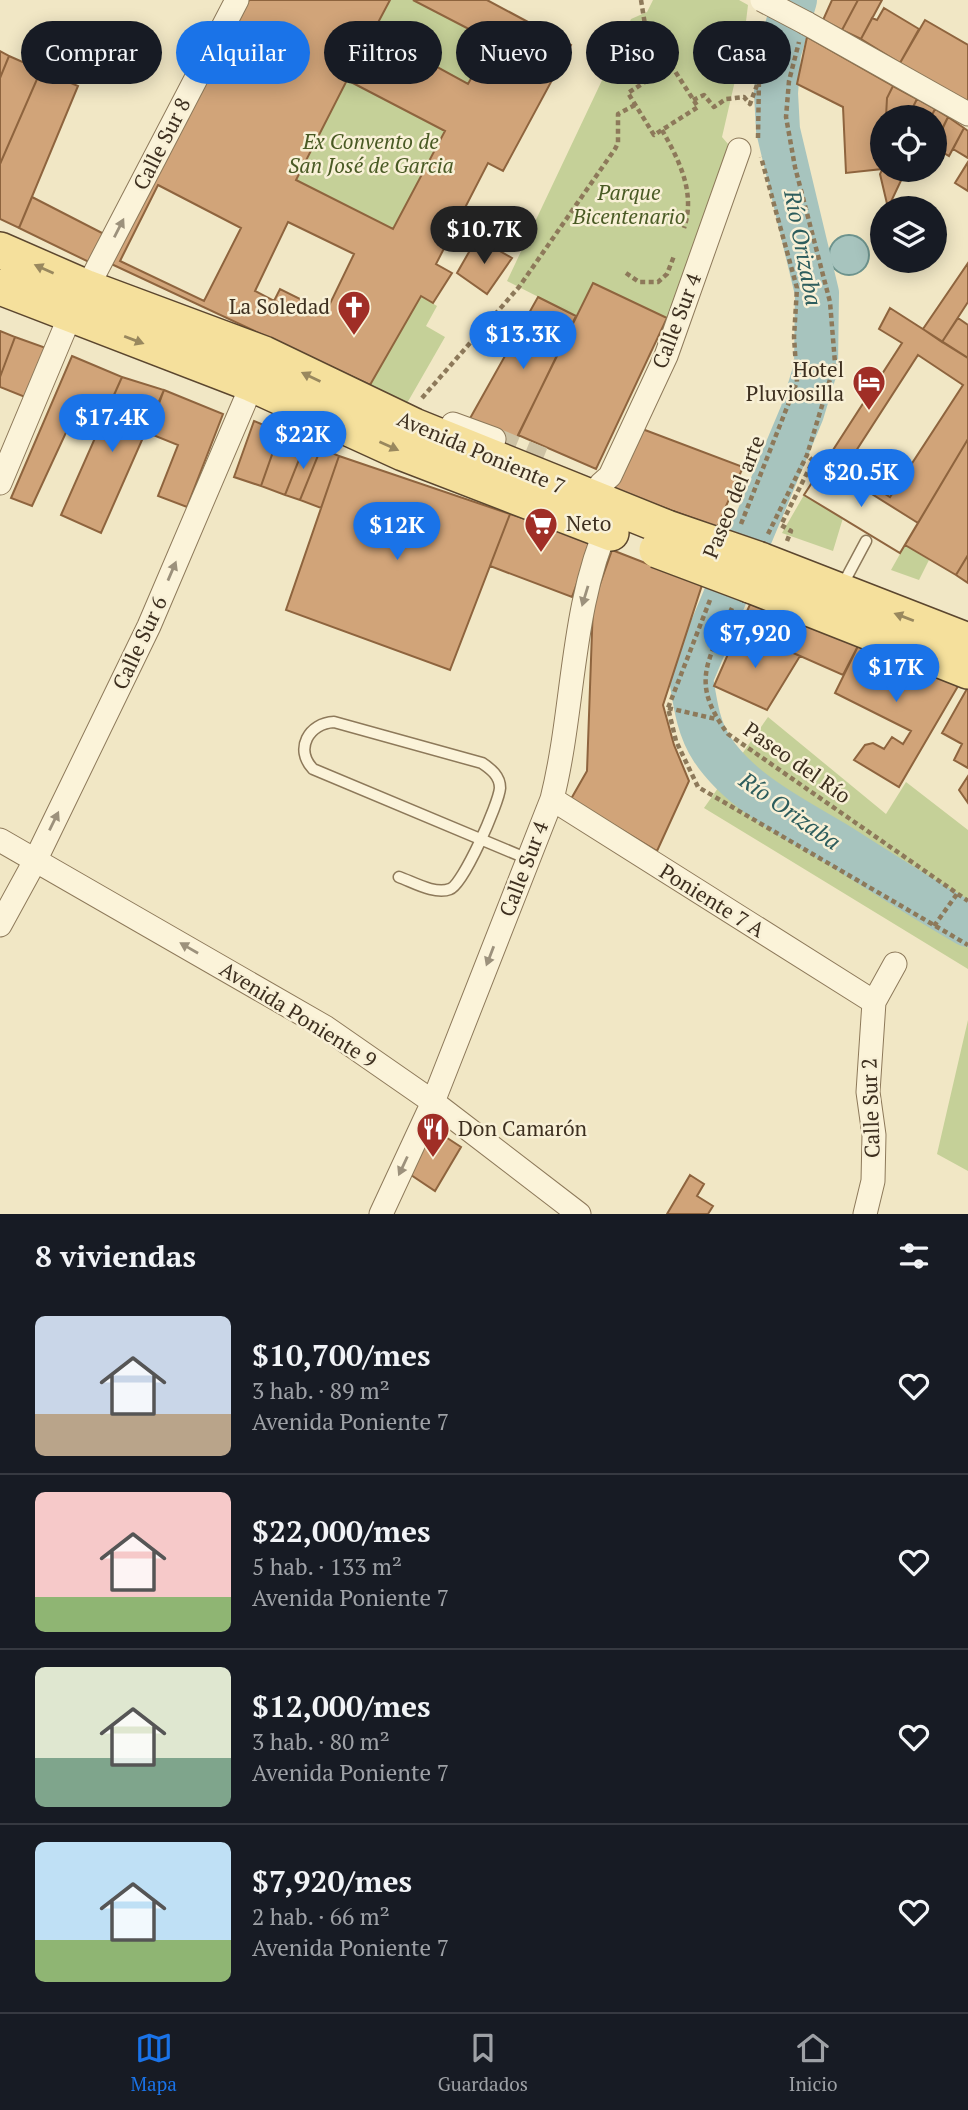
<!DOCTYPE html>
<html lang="es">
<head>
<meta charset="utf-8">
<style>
	:root { --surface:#171b24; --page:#242831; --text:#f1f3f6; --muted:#9ea1a6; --line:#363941; --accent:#1a73e8 }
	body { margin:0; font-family:"PT Serif",serif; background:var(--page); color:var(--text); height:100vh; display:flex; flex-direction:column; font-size:26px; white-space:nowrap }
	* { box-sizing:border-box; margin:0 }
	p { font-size:23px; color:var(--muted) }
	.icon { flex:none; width:38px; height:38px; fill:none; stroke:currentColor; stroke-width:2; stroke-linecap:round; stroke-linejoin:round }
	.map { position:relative; height:1214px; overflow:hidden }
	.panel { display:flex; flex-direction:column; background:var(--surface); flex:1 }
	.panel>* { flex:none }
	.guide { position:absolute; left:21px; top:21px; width:928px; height:63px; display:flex; gap:14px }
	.controls { position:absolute; left:870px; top:105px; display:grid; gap:14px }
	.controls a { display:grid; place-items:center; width:77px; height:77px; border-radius:50%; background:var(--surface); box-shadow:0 4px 18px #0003; font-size:35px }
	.price { position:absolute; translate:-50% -60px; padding:0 16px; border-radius:24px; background:var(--accent); color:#fff; font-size:23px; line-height:46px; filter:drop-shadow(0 2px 4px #0008) }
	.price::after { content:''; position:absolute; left:50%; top:42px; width:21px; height:16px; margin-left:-10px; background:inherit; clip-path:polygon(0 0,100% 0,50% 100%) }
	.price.current { background:#222; color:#fff }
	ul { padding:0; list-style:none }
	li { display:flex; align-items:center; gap:21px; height:175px; padding:0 35px }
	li+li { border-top:2px solid var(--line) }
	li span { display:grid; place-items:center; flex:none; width:196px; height:140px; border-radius:10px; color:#555 }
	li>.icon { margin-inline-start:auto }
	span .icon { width:84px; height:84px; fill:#fffc; stroke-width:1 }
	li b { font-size:30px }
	h2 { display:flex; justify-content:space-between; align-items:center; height:84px; padding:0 35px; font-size:30px }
	.chip { padding:0 24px; border-radius:32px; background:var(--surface); box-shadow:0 4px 18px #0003; font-size:24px; line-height:63px }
	.chip.current { background:var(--accent); color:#fff }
	.tabs { display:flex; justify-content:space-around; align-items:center; height:98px; border-top:2px solid var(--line); background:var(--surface); font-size:19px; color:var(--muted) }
	.tabs a { display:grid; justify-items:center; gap:4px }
	.tabs .current { color:var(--accent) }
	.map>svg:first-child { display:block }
	.green { fill:#c5d098 }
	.water { fill:#a7c4be; stroke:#6d938d; stroke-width:2 }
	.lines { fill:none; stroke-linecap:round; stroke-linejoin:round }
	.river { stroke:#a7c4be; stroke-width:44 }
	.building { fill:#d1a479; stroke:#8e643e; stroke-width:2; fill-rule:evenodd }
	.minor-tunnel { stroke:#cdc2a4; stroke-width:23; stroke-dasharray:23 11; stroke-linecap:butt }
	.service-casing { stroke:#8d795a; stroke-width:13 }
	.minor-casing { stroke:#8d795a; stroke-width:25 }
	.primary-casing { stroke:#5b462e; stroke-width:38 }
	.path { stroke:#8d795a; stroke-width:4.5; stroke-dasharray:5 3.5; stroke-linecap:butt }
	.service { stroke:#fbf3d9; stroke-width:10 }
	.minor { stroke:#fbf3d9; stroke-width:23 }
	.primary { stroke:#f5e09c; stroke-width:35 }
	.minor-bridge-casing { stroke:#8d795a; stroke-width:25; stroke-linecap:butt }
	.primary-bridge-casing { stroke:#5b462e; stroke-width:38; stroke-linecap:butt }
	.minor-bridge { stroke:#fbf3d9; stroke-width:23 }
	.primary-bridge { stroke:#f5e09c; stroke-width:35 }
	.oneway { fill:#9c917c }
	.oneway2 { fill:#99885e }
	.labels { text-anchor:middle; stroke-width:5; stroke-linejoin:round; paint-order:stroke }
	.park-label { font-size:21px; font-style:italic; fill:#495a24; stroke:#f8f0d6 }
	.street-label { font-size:21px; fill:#3d2f1f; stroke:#f8f0d6 }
	.poi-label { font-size:21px; fill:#3d2f1f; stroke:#f8f0d6; text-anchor:end }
	.water-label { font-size:23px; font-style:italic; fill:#2d5d5d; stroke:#f8f0d6 }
</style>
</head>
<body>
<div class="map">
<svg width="968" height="1214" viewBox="0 0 968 1214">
	<rect width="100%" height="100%" fill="#f1e7c5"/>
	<!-- green -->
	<path class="green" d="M390,0H413L492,41L468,84L373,32Z
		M653,0H739L748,5L743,46L722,137L728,144L703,227L667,318L593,283L576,316L507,281L631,19L647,12Z
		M347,80L445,131L393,229L296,180Z
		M421,296L437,306L426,326L445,337L406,405L370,385Z
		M804,495L843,518L833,551L782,533Z
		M905,545L929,560L919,580L891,570Z
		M768,717L886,814L906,782L968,830V969L704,808Z
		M968,1020V1171L937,1154Z"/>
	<!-- water -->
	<path class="water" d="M829 255a20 20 0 1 1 40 0a20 20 0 1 1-40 0Z"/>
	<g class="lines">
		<!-- river -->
		<path class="river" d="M795,0L779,53L776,93L778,130L817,293L816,367L802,413L691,678C695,702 698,728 712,749C741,793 797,820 840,846C882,873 925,900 968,925"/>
	</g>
	<!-- building -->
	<path class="building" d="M249,0H390L373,32L468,84L492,41L413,0H487L571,45L503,171L488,163L436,264L452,273L433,303L421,296L370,385L107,262ZM347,80L445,131L393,229L296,180ZM158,185L241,228L204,301L120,261ZM288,222L354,254L326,312L280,289L274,301L255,291Z
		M832,0H858L842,30L823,20Z
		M858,0H882L861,39L842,30Z
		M884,8L919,29L900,63L861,39L872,18L877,20Z
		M925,20L968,45V103L900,63Z
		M807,37L893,86L887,98L886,117H882V169L846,173L843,107L797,84Z
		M0,51L9,56L0,78Z
		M9,56L41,70L0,164V78Z
		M41,70L78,86L19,228L0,219V164Z
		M893,86L917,99L908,117H886L887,98Z
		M917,99L935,109L931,117H908Z
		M935,109L948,117L937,139L934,117H931Z
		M948,117L964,128L949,156L934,147Z
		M964,128L968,131V158L953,149Z
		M968,162V191L955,183Z
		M882,170H906L888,208L880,174Z
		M32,197L106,235L93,264L19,228Z
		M477,238L512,258L487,294L457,273Z
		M968,263V302L942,342L923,329Z
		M593,283L667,318L596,469L518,435Z
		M538,297L576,316L516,440L468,422Z
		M890,308L968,358V439L900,553L804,495L902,343L879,329ZM918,355L963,385L890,497L845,468Z
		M958,318L968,325V358L942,342Z
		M0,331L15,337L0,377Z
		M15,337L46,348L25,397L0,387V377Z
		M72,356L122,377L101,424L75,413L32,506L11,498Z
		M122,377L164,390L101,533L61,515Z
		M164,390L223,414L187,507L158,496L178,445L148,433Z
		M254,421L280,432L261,486L234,477Z
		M637,427L743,467L717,527L610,488Z
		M280,432L306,442L285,495L261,486Z
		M968,439V555L956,575L905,545Z
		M306,442L321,448L300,500L285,495Z
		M321,448L339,456L321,508L300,500Z
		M339,456L510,514L450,670L286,610Z
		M824,464L918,523L900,553L804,495Z
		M510,514L592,541L572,597L490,566Z
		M612,550L702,585L663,705L674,745L689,781L657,851L571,799L587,771L593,604Z
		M968,555V583L956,575Z
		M752,600L861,640L843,675L739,629Z
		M739,629L800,656L767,710L714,686Z
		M861,640L961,681L899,787L854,760L865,745L873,743L884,749L892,737L903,744L911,731L835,693Z
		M968,687V768L954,760L962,744L942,733Z
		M968,776V803L959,790Z
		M435,1130L461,1147L435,1191L405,1171L426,1133Z
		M690,1175L704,1184L697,1196L713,1206L708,1214H667Z"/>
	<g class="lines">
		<!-- minor-tunnel -->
		<path class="minor-tunnel" d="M494,439L543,459"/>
		<defs>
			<path id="service" d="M842,586L866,541
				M399,877C413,882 435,895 450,889C463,885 499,803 500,788C500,776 491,769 482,763L334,722C309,723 294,749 313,769L528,859"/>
			<path id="minor" d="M806,23L968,114
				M87,288L237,0
				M453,424L494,439
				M0,483L70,316
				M601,484L610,476L666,356L739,150
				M552,799L874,1002
				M0,840L325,1027L433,1102L579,1214
				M0,925L35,861L149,626L257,373
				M381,1214L433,1102L552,799C575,707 570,608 610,520
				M865,1214L873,1181L874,1135L868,1092L874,1002L895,964"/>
			<path id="primary" d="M0,250L87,288L264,354L414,426L667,528
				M0,287L252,384L403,453L611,533
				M760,560L968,641
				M750,585L968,671"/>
		</defs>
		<!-- service casing -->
		<use href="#service" class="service-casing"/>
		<!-- minor casing -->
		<use href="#minor" class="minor-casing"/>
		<!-- primary casing -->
		<use href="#primary" class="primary-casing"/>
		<!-- path -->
		<path class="path" d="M641,0L647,37L664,70
			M671,65L698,107L654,135L628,93Z
			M693,100L704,95L714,107L726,99L744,97L750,104L757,85
			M662,130C679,160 696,193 684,228
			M758,138L759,78L769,29
			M626,273L639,282H658L667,274L674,256
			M422,398L519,287L615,149L618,143V114L635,105
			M741,524L797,382L794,337L797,288L761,157
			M768,534L807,455L835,363L830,302L795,167L786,117L789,81L799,42
			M787,541L791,531L781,525L813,461L807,455
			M710,600L668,708L676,741L698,787L968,945
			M732,608C708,661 689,682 728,734L968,901
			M668,708L716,719
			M934,926L957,894"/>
		<!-- service -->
		<use href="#service" class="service"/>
		<!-- minor -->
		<use href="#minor" class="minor"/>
		<!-- primary -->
		<use href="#primary" class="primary"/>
		<defs>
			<path id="minor-bridge" d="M762,0L806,23"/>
			<path id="primary-bridge" d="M667,528L760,560
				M657,550L750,585"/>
		</defs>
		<!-- minor-bridge casing -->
		<use href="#minor-bridge" class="minor-bridge-casing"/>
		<!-- primary-bridge casing -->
		<use href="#primary-bridge" class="primary-bridge-casing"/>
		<!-- minor-bridge -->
		<use href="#minor-bridge" class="minor-bridge"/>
		<!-- primary-bridge -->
		<use href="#primary-bridge" class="primary-bridge"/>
	</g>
	<!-- one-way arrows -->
	<defs><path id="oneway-solid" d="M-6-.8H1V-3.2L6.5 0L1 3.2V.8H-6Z" transform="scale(1.75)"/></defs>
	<g class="oneway">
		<use href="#oneway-solid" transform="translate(119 228) rotate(-63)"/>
		<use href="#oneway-solid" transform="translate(172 571) rotate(-67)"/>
		<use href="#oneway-solid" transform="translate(585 596) rotate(107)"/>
		<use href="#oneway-solid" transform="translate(54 821) rotate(-64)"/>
		<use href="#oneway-solid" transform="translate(189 948) rotate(-150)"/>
		<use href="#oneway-solid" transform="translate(490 956) rotate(111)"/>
		<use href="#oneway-solid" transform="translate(403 1166) rotate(115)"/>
	</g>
	<g class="oneway2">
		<use href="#oneway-solid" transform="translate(44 269) rotate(-156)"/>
		<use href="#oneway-solid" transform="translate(134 340) rotate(21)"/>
		<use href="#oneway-solid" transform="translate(311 377) rotate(-154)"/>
		<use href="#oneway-solid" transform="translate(389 446) rotate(24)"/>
		<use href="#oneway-solid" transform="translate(904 617) rotate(-159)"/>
	</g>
	<!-- icons -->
	<defs>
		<symbol id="church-pin" viewBox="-11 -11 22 30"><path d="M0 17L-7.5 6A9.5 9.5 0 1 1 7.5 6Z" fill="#a02e26" stroke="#f8f0d6"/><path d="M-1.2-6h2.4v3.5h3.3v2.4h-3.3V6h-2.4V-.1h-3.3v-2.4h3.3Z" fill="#fff"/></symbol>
		<symbol id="hotel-pin" viewBox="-11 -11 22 30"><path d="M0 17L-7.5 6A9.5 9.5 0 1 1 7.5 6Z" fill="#a02e26" stroke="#f8f0d6"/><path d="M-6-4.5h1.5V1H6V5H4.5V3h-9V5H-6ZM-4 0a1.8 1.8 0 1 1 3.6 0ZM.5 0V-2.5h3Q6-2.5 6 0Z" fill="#fff"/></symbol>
		<symbol id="supermarket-pin" viewBox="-11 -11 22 30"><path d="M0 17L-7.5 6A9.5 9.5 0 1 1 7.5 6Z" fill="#a02e26" stroke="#f8f0d6"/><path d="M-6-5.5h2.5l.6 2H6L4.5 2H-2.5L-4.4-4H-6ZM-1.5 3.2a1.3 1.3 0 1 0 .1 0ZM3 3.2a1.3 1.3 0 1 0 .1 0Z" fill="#fff"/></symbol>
		<symbol id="restaurant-pin" viewBox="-11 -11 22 30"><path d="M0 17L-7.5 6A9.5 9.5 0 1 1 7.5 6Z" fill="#a02e26" stroke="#f8f0d6"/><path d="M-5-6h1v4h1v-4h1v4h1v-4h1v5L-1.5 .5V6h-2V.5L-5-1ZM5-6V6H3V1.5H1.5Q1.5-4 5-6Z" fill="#fff"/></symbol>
	</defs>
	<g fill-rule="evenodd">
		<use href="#church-pin" x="335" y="288" width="38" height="52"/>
		<use href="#hotel-pin" x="850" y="363" width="38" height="52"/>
		<use href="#supermarket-pin" x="522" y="505" width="38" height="52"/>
		<use href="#restaurant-pin" x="414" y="1110" width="38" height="52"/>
	</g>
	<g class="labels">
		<!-- park labels -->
		<g class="park-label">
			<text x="371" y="149">Ex Convento de<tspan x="371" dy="24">San José de Garcia</tspan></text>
			<text x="629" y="200">Parque<tspan x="629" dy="24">Bicentenario</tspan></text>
		</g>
		<!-- street labels -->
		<g class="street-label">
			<text transform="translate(162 144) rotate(-63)" y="7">Calle Sur 8</text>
			<text transform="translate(677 321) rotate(-69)" y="7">Calle Sur 4</text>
			<text transform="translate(481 453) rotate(23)" y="7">Avenida Poniente 7</text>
			<text transform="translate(734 497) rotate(-68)" y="7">Paseo del arte</text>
			<text transform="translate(140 643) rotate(-65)" y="7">Calle Sur 6</text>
			<text transform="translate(797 763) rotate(35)" y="7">Paseo del Río</text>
			<text transform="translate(524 869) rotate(-69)" y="7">Calle Sur 4</text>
			<text transform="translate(712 901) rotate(32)" y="7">Poniente 7 A</text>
			<text transform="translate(298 1015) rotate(32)" y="7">Avenida Poniente 9</text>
			<text transform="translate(871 1108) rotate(-92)" y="7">Calle Sur 2</text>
		</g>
		<!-- poi labels -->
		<g class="poi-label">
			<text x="330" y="314">La Soledad</text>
			<text x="844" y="377">Hotel<tspan x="844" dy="24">Pluviosilla</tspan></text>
			<text x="566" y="531" text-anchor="start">Neto</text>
			<text x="458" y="1136" text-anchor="start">Don Camarón</text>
		</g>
		<!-- water labels -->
		<g class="water-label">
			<text transform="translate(803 248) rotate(79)" y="8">Río Orizaba</text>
			<text transform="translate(790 811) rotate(35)" y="8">Río Orizaba</text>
		</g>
	</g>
</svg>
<div class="controls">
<a><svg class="icon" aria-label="locate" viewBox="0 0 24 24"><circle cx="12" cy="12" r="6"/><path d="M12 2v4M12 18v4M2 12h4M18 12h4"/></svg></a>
<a><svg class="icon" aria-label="layers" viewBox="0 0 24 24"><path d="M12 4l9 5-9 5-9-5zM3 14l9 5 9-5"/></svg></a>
</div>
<b class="price current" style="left:484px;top:266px">$10.7K</b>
<b class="price" style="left:523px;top:371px">$13.3K</b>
<b class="price" style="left:112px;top:454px">$17.4K</b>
<b class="price" style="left:303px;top:471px">$22K</b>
<b class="price" style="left:861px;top:509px">$20.5K</b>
<b class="price" style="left:397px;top:562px">$12K</b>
<b class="price" style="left:755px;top:670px">$7,920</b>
<b class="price" style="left:896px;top:704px">$17K</b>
<div class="guide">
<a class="chip">Comprar</a>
<a class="chip current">Alquilar</a>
<a class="chip">Filtros</a>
<a class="chip">Nuevo</a>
<a class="chip">Piso</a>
<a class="chip">Casa</a>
</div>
</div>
<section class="panel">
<h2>8 viviendas<svg class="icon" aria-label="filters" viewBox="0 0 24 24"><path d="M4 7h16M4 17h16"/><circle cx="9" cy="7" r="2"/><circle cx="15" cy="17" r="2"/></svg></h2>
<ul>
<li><span style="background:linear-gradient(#c9d6e8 70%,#b9a48a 0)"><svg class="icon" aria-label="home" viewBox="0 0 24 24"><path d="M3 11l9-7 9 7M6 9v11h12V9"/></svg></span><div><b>$10,700/mes</b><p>3 hab. · 89 m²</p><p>Avenida Poniente 7</p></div><svg class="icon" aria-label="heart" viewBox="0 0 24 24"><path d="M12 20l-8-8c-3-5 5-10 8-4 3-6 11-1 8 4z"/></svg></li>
<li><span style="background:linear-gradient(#f6c9c9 75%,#8fb573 0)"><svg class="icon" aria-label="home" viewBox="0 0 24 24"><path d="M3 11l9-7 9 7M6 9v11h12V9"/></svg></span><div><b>$22,000/mes</b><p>5 hab. · 133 m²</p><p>Avenida Poniente 7</p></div><svg class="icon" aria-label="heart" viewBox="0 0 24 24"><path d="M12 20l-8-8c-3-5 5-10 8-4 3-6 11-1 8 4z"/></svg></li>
<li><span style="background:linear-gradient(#dfe7d0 65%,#7fa58c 0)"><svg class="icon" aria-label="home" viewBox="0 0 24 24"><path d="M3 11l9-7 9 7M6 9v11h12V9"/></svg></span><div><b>$12,000/mes</b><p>3 hab. · 80 m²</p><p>Avenida Poniente 7</p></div><svg class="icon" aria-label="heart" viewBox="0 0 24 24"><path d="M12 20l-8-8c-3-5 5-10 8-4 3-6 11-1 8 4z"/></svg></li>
<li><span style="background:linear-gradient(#bfe0f5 70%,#8fb573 0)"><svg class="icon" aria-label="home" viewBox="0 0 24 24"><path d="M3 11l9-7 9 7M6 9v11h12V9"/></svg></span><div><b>$7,920/mes</b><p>2 hab. · 66 m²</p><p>Avenida Poniente 7</p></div><svg class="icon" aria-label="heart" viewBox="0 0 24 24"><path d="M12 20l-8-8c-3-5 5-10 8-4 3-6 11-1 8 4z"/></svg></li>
</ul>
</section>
<nav class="tabs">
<a class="current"><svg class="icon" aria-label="map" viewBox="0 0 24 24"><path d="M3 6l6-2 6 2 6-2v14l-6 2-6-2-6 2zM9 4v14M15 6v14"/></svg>Mapa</a>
<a><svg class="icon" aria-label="saved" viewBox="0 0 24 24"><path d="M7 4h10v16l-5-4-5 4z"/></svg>Guardados</a>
<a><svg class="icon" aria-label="home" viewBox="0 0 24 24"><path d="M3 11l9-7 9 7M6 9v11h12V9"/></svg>Inicio</a>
</nav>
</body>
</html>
